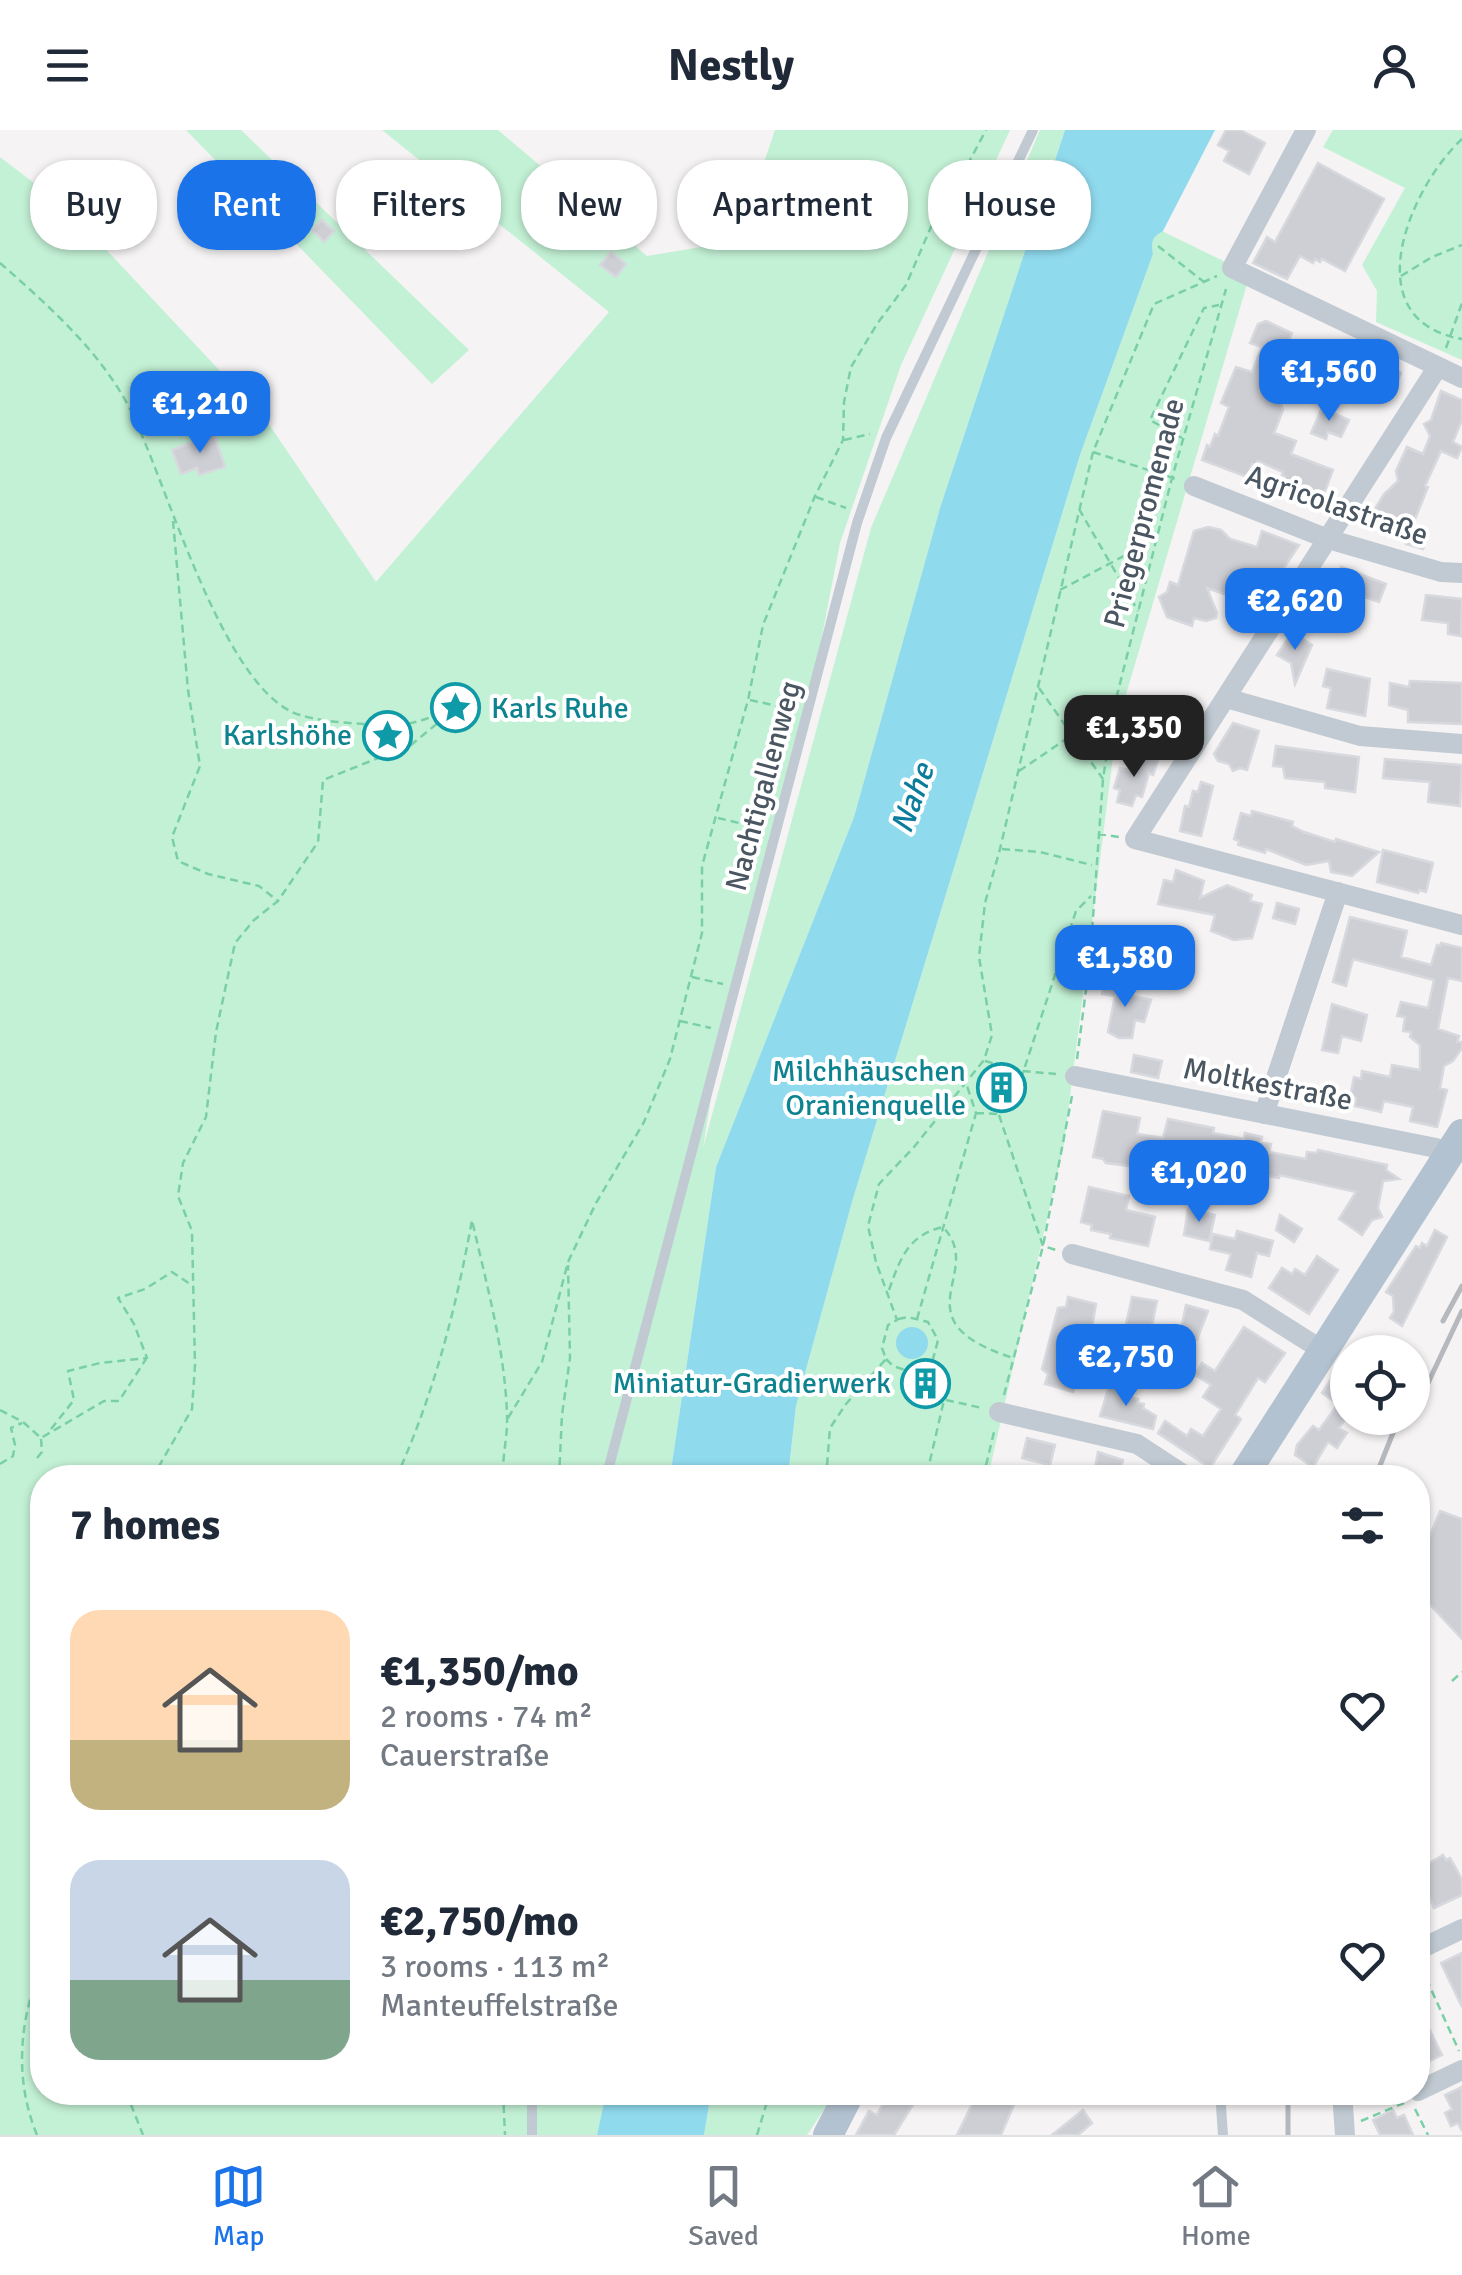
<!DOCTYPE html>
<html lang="en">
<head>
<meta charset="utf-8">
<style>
	:root { --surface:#fff; --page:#f2f2f3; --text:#1f2937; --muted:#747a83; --line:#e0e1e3; --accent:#1a73e8 }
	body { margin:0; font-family:Signika,sans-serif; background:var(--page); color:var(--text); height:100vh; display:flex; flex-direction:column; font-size:38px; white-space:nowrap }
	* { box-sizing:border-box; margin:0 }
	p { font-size:32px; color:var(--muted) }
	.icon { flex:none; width:55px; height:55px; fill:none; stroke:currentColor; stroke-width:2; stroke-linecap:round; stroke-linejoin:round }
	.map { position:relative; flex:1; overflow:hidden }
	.sheet { position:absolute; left:30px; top:1335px; width:1400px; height:640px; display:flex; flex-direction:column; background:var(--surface); border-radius:40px; box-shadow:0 2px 8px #0004 }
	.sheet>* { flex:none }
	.top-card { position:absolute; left:30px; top:30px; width:1402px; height:90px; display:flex; gap:20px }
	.buttons { position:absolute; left:1330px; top:1205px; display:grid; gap:20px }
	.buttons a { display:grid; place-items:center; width:100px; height:100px; border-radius:50%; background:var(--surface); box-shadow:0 2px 8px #0004; font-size:50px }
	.price { position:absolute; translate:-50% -85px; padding:0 22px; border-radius:20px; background:var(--accent); color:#fff; font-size:32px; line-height:65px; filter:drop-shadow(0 2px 5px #0008) }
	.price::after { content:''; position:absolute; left:50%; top:60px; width:30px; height:22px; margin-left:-15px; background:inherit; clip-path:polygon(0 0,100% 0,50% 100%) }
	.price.selected { background:#222; color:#fff }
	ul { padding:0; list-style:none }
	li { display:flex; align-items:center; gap:30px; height:250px; padding:0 40px }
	li span { display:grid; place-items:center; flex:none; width:280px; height:200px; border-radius:30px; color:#555 }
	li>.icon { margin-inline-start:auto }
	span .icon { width:120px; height:120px; fill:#fffc; stroke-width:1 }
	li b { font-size:42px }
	h2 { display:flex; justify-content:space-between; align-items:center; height:120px; padding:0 40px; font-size:42px }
	.pill { padding:0 35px; border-radius:40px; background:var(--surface); box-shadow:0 2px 8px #0004; font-size:35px; line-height:90px }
	.pill.selected { background:var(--accent); color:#fff }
	header { display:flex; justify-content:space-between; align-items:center; height:130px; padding:0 40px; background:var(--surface); font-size:45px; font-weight:800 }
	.dock { display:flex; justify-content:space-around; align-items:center; height:140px; border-top:2px solid var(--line); background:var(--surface); font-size:28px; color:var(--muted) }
	.dock a { display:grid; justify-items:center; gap:5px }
	.dock .selected { color:var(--accent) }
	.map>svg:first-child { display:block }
	.green { fill:#c3f1d5 }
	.water { fill:#90daee }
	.building { fill:#cdcfd5; stroke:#d7d9de; stroke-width:2.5 }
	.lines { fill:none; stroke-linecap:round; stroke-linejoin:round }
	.path { stroke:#7ad0a6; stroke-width:2.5; stroke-dasharray:8 5; stroke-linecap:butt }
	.service { stroke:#c1cad2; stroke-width:10 }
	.minor { stroke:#c1cad2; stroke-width:20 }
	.primary { stroke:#b3c2d1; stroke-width:30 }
	.rail { stroke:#b5b8bd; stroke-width:5 }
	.labels { text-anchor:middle; stroke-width:8; stroke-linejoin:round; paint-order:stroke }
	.street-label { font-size:30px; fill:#4a5661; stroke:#fff }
	.culture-label { font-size:30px; fill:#0d838f; stroke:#fff; text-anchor:end }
	.water-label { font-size:32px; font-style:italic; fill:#0c7c9b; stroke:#fff }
</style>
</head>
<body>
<header><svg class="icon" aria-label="menu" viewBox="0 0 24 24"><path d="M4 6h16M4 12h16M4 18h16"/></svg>Nestly<svg class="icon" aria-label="person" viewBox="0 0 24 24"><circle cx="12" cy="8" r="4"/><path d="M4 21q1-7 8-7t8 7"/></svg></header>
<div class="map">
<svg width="1462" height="2005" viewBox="0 0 1462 2005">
	<rect width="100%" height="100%" fill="#f5f3f3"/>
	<!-- green -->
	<path class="green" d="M186,0H241L469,220L432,254Z
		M382,0H498L647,126L737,111L775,0H1010L901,235L840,413L807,583L722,900L703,1018L871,398L1040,0H1065L940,378L854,687L716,1037L670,1347L42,1348V1962L606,1963L597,2005H0V27L68,79L266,290L376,452L609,182Z
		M1333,0H1462V230L1376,192L1377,161L1362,135L1405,58L1323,17Z
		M1162,101L1250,144L1117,595L1064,1014L988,1347L788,1348L796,1276L852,1072L1080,325L1153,124C1151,112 1152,107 1162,101Z
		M711,1963H835L807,2005H704Z"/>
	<!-- water -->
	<path class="water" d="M1065,0H1215L1163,101C1152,107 1151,112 1153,124L1080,325L852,1072L796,1276L788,1347H670L716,1037L854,687L940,378Z
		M896 1213a16 16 0 1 1 32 0a16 16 0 1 1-32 0Z
		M606,1963H711L704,2005H597Z"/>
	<!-- building -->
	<path class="building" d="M1226,0H1240L1265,13L1249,44L1224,31L1229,21L1218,15Z
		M1318,33L1384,69L1345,141L1322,129L1320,132L1315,129L1313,133L1300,126L1287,149L1253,133L1267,107L1275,112Z
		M322,90L334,101L324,112L312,100Z
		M611,122L626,134L616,147L600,135Z
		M1266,191L1292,203L1271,250L1278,252L1272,267L1280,271L1283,280L1274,303L1296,311L1291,324L1333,340L1320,374L1280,360L1285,346L1282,345L1283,342L1258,331L1256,335L1252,334L1247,347L1202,330L1207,315L1210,317L1215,304L1218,306L1229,277L1221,273L1236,237L1252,242L1262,217L1250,213L1258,194Z
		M1332,221L1346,228L1349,221L1401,243L1393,262L1390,261L1386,269L1374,264L1372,269L1334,252L1324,275L1311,269Z
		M1441,261L1462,270V290L1453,312L1462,317L1457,328L1441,321L1425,356L1428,357L1411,399L1428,405L1423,419L1406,414L1410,402H1386L1369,389L1384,364L1398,351L1396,341L1407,317L1423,324L1430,306L1424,294L1431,290Z
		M1322,278L1349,290L1341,307L1328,302L1326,309L1311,303Z
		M214,304L225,337L199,345L197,338L181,344L172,320Z
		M1208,397L1221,400L1230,409L1257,417L1262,401L1299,415L1272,456L1249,449L1241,470L1207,458L1217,483L1216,488L1206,491L1194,488L1192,496L1167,487L1159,467L1167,462L1170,452L1178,455L1194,401Z
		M1341,437L1386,454L1379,472L1334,457Z
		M1426,465L1462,469L1461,506L1448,504V493L1422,490Z
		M1292,502L1312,515L1295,554L1291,533L1277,525Z
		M1327,539L1370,549L1365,586L1327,578L1331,558L1323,556Z
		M1410,551L1462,553V594L1408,592V580L1389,575L1390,553L1409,557Z
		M1233,593L1259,601L1247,640L1240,638L1233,641L1229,634L1218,631L1214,624Z
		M1276,616L1359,627L1355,662L1325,658V652L1285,648L1283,637L1273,636Z
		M1143,626L1158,630L1153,645L1149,643L1142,667L1136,665L1132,676L1117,672L1120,660L1114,658L1120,638L1128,640L1131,633L1140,635Z
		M1385,629L1462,635L1460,676L1428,672L1430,652L1383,648Z
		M1201,652L1213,656L1201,706L1180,701L1185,676L1189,677L1193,661L1198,662Z
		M1252,681L1293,692L1292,696L1304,702L1335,712L1336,709L1379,722L1352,746L1331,742L1329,731L1306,735L1266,719L1265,723L1238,715L1239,711L1234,709L1241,683L1251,686Z
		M1383,720L1433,733L1426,762L1419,760L1418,763L1377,752Z
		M1176,740L1204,751L1200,768L1227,755L1252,765L1250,771L1262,774L1252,808L1234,810L1211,801L1215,785L1158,774L1164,750L1173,752Z
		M1277,773L1299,779L1295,794L1273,788Z
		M1350,787L1407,801L1401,827L1431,835L1437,815L1440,816L1441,813L1462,818V851L1448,848L1438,899L1459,906L1457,912H1462V918L1453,931L1444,936L1440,958L1447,960L1437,997L1410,991L1413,977L1384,971L1381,982L1355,976L1356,968L1350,967L1354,947L1361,949L1362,941L1390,947L1392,935L1420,940V915L1410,907L1411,902L1403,901L1405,887L1397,886L1401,872L1428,878L1434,850L1353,829L1346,856L1333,852Z
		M1105,849L1121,852L1119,863L1151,870L1144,892L1135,890L1132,908H1119L1108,902L1115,866L1102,864Z
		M1332,874L1367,885L1361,911L1342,906L1338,923L1322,920Z
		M1134,925L1162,931L1158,948L1131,942Z
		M1103,981L1140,988L1137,1004L1163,1008L1168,989L1214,998L1213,1003L1244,1009L1245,1003L1262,1007L1261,1012L1271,1014L1269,1022L1306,1029L1307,1022L1317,1023L1318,1020L1387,1035L1386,1040L1399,1049L1383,1051L1378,1078L1382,1087L1372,1090L1362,1105L1339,1089L1356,1062L1280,1045L1279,1048L1207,1034L1206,1038L1195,1036L1194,1038L1171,1034L1172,1031L1160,1029L1162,1023L1134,1018L1130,1036L1106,1033L1103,1029L1093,1027Z
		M1089,1057L1129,1066L1126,1080L1155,1087L1148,1116L1110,1108L1111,1104L1091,1100L1092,1095L1081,1092Z
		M1188,1079L1215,1085L1209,1111L1184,1105Z
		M1280,1085L1302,1099L1294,1112L1276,1100Z
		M1435,1100L1447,1107L1402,1196L1390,1188L1394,1182L1393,1166L1386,1162L1416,1116L1420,1118L1422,1113L1427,1116Z
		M1237,1101L1273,1111L1269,1126L1257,1123L1251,1147L1226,1140L1231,1124L1210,1119L1213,1104L1235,1109Z
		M1317,1126L1338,1140L1309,1184L1269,1158L1282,1138L1292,1144L1295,1139L1305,1145Z
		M1068,1167L1096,1174L1087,1226L1073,1262L1045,1254L1048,1244L1042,1239L1058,1178L1066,1177Z
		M1132,1167L1157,1171L1151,1200L1126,1195Z
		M1186,1175L1208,1181L1197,1210L1180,1205Z
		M1244,1197L1285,1223L1265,1252L1258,1248L1235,1285L1241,1289L1210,1338L1158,1303L1165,1291L1187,1306L1191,1299L1203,1306L1221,1279L1203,1267L1211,1255L1195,1245L1202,1233L1215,1241Z
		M1151,1219L1171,1224L1164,1249L1151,1246L1154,1234L1147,1233Z
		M1348,1224V1285L1339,1298L1347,1303L1337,1318L1328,1312L1313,1337L1295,1325L1297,1315L1313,1296L1319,1300L1338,1274L1322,1263Z
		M1110,1253L1124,1256L1122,1266L1138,1269V1273L1144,1274L1143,1278L1156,1286L1153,1299L1100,1286Z
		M1027,1308L1055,1315L1050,1335L1022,1328Z
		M1098,1322L1123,1330L1119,1348H1093Z
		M1440,1381L1462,1389V1509L1418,1462V1435Z
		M1443,1725L1446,1730L1450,1728L1457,1740L1462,1750V1765L1434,1778L1418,1740Z
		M1462,1823V1877L1441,1833Z
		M1418,1876L1442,1925L1418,1937Z
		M1462,1957V2001L1458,1993L1451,1996L1445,1983L1452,1979L1445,1965Z
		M895,1962H921L894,2005H856L869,1981L877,1985L886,1967L891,1969Z
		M1000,1963L1016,1970L1001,2005H957L976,1966L991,1973Z
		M1083,1980L1092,1993L1078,2005H1052Z
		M1393,1980L1397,1988L1404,1985L1413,2005H1380L1373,1990Z"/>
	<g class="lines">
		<!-- path -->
		<path class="path" d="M1462,9C1410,57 1353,190 1462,209
			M1158,116L1204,152
			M0,133C48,175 102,223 131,281C167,354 219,544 290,581C313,593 377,596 403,594C420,593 438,584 454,578
			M1401,146L1432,127L1462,115
			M1446,218L1462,173
			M1182,308L1150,290L1204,178L1219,175
			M844,310L870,304
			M1093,322L1179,350
			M816,367L846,378
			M1079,379L1138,481
			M173,391L188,560L200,636L172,707L178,731L208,744L259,756L278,771
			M1060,460L1154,410
			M1039,558L1103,649
			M750,570L795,580
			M1019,641L1112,578
			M718,688L764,699
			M1098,704L1119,707
			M1002,719L1040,722L1092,735
			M692,847L723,854
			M680,891L711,898
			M1077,929L1090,829L1103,649L1114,577L1172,348L1226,159
			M985,931L1022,941L1056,944
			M976,983L999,984L1015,967L1076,781L1091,766
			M999,985L1043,1116L1056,1120
			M889,1160C900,1129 908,1105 943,1097C987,1143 895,1190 1013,1228
			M898,1189L908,1187L928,1192L938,1210L932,1233L944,1270L926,1348
			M917,1189L976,983L966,953
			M886,1229L893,1236L914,1243L931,1234
			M1004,1265L1043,1116L1072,966
			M946,1270L982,1278
			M0,1280L23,1292L41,1308L104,1271H119L146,1229
			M508,1288L542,1232L568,1132L596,1073L644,992L670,929L702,803V736L748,570L763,495L815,366L843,310L844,272L851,237L877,194L906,155L946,62L970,30L986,0
			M51,1299L74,1270L68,1241L100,1233L147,1228L134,1194L118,1168L145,1159L172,1142L193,1156
			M37,1328L42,1322L41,1309
			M0,1334L13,1326L15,1315L11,1298L22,1293
			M152,1348L192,1279L195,1235L192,1101L178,1066L183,1033L206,987L216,902L235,813L254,790L278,771L318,712L323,650L411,615L456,578
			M396,1348C434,1264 456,1179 472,1090C486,1153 505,1219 507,1285C508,1306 502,1326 503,1348
			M559,1348L562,1285L570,1228L568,1135
			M826,1348L830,1298L846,1274L886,1229L882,1218L888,1195L897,1190L876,1132L868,1096L879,1054L914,1017L984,930L992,905L979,827L985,773L1000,719L1093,322L1154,174L1217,146
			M983,1348L994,1302
			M1452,1551L1462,1542
			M1421,1837L1459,1921
			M126,1962L143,2005
			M503,1962L505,2005
			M1415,1979L1428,2005
			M1361,1991L1404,1973
			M37,2005C14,1949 19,1890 42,1835
			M757,2005L770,1962"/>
		<!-- service -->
		<path class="service" d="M606,1348L857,393L886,308L1033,0
			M1220,1962L1223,2005
			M532,2005V1962"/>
		<!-- minor -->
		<path class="minor" d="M1306,0L1232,138L1462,248
			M1437,238L1135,709L1462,795
			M1194,356L1328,409L1441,442L1462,443
			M1226,568L1360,606L1462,614
			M1075,946L1436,1018L1448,1024
			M1264,984L1338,762
			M1072,1124L1243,1170L1325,1222
			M999,1282L1137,1314L1189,1348
			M1418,1820L1462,1799
			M1418,1961L1462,1940
			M1342,1962L1345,2005"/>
		<!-- primary -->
		<path class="primary" d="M1242,1348L1462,1004
			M828,2005L850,1962"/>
		<!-- rail -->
		<path class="rail" d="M1443,1191L1462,1156
			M1412,1287L1462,1181
			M1375,1348L1399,1288
			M1288,1962V2005"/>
	</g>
	<!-- icons -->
	<defs>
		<symbol id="sight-ring" viewBox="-11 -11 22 22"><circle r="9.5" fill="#fff" stroke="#0f9aa8" stroke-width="1.5"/><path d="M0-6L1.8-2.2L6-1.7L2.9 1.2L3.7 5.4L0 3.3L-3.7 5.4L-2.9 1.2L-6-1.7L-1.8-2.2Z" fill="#0f9aa8"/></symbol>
		<symbol id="building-ring" viewBox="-11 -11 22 22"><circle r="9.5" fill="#fff" stroke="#0f9aa8" stroke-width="1.5"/><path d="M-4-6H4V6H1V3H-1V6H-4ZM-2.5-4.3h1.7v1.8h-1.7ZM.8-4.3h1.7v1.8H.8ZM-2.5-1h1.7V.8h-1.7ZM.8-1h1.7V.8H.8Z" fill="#0f9aa8"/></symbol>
	</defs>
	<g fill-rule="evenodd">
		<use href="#sight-ring" x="428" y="550" width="55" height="55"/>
		<use href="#sight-ring" x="360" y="578" width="55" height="55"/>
		<use href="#building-ring" x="974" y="930" width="55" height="55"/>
		<use href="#building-ring" x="898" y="1226" width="55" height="55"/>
	</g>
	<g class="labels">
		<!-- street labels -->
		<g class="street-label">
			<text transform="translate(1337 375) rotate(19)" y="10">Agricolastraße</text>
			<text transform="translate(1144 383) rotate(-75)" y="10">Priegerpromenade</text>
			<text transform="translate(763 656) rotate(-75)" y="10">Nachtigallenweg</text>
			<text transform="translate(1268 954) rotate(11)" y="10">Moltkestraße</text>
		</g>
		<!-- culture labels -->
		<g class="culture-label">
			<text x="491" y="588" text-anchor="start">Karls Ruhe</text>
			<text x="352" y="615">Karlshöhe</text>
			<text x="966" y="951">Milchhäuschen<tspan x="966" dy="34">Oranienquelle</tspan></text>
			<text x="891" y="1263">Miniatur-Gradierwerk</text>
		</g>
		<!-- water labels -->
		<g class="water-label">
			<text transform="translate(912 668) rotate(-70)" y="11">Nahe</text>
		</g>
	</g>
</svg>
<div class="buttons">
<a><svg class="icon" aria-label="locate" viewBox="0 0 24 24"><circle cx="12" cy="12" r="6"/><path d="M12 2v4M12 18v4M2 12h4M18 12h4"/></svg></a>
</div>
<b class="price" style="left:1329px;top:294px">€1,560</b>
<b class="price" style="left:200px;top:326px">€1,210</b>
<b class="price" style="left:1295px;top:523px">€2,620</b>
<b class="price selected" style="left:1134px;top:650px">€1,350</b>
<b class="price" style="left:1125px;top:880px">€1,580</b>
<b class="price" style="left:1199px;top:1095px">€1,020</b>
<b class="price" style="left:1126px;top:1279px">€2,750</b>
<div class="top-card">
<a class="pill">Buy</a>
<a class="pill selected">Rent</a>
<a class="pill">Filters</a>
<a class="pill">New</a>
<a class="pill">Apartment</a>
<a class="pill">House</a>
</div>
<section class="sheet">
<h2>7 homes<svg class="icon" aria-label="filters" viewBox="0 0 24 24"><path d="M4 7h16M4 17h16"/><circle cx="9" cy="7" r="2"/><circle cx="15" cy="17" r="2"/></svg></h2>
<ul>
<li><span style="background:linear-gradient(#ffd9b3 65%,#c2b280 0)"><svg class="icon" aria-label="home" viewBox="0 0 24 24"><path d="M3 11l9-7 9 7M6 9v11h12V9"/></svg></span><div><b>€1,350/mo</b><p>2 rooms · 74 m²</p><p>Cauerstraße</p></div><svg class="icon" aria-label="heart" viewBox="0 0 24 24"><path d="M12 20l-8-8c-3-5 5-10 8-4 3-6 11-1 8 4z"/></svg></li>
<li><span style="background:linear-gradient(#c9d6e8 60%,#7fa58c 0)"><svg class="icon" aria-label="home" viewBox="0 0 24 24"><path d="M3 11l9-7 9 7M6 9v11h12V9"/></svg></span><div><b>€2,750/mo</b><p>3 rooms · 113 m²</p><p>Manteuffelstraße</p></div><svg class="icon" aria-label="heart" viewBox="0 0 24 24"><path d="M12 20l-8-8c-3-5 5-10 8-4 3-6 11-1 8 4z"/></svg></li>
</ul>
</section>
</div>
<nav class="dock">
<a class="selected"><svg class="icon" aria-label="map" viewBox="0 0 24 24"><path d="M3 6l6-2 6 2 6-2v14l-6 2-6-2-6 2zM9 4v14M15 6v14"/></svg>Map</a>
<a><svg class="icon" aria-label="saved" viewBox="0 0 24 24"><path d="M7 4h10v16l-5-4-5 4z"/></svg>Saved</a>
<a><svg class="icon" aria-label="home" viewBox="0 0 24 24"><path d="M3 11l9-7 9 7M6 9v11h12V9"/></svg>Home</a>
</nav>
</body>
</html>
